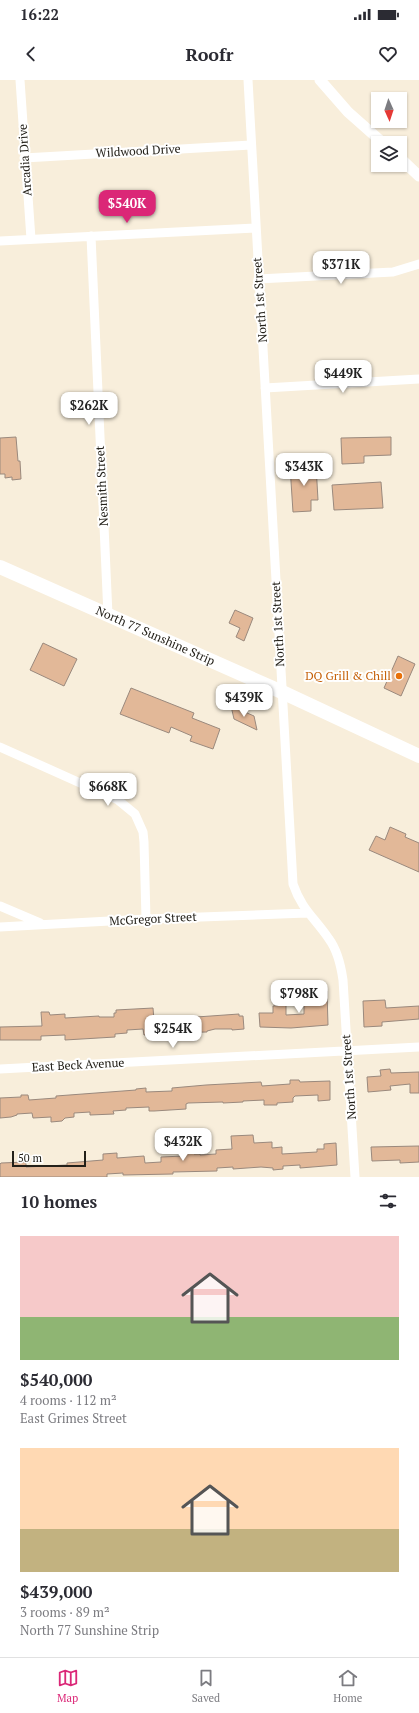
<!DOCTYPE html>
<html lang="en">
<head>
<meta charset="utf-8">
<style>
	:root { --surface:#fff; --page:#f7f7f7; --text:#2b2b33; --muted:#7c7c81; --line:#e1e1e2; --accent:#db2777 }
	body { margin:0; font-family:"PT Serif",serif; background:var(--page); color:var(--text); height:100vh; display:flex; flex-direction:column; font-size:15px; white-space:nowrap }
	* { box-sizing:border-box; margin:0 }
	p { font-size:13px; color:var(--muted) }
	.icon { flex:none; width:22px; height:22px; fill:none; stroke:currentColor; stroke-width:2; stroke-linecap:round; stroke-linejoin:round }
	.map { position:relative; height:1097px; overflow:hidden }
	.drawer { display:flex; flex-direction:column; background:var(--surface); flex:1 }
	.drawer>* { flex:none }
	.needle { width:26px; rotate:177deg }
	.buttons { position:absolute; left:371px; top:12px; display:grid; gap:8px }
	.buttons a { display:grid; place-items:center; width:36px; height:36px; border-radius:0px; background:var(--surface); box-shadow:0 1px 3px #0004; font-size:20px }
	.scale { position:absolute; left:12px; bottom:10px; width:74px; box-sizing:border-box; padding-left:4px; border:2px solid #232019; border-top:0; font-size:11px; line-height:14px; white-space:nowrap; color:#232019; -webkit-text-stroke:3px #fff; paint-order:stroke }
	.price { position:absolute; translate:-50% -34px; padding:0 9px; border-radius:8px; background:#fff; color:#222; font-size:13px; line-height:26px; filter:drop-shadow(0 1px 2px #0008) }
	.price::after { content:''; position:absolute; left:50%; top:24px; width:12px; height:9px; margin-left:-6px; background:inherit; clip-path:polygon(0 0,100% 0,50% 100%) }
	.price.active { background:var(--accent); color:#fff }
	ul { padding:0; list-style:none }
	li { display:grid; align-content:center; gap:8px; height:212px; padding:0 20px }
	li span { display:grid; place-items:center; height:124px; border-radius:0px; color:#555 }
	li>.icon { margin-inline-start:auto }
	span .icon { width:72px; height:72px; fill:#fffc; stroke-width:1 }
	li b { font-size:17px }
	h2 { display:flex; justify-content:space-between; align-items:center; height:48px; padding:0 20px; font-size:17px }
	.status { display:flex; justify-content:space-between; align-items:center; height:28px; padding:0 20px; background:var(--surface); direction:ltr }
	.status svg { height:11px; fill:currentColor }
	header { display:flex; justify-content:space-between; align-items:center; height:52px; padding:0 20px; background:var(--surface); font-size:18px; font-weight:600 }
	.dock { display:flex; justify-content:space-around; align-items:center; height:56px; border-top:1px solid var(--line); background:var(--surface); font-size:11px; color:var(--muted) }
	.dock a { display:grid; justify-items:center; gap:2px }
	.dock .active { color:var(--accent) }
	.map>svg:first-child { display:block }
	.building { fill:#e2b898; stroke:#9a897d }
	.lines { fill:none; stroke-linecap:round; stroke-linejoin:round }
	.minor { stroke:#fff; stroke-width:9 }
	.tertiary { stroke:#fff; stroke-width:11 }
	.primary { stroke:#fff; stroke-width:14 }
	.food-dot { fill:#e8710a; stroke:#fff; stroke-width:1.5 }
	.labels { text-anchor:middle; stroke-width:4; stroke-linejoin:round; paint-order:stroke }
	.street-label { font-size:12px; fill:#232019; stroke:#fff }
	.food-label { font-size:12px; fill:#c56008; stroke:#fff; text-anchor:end }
</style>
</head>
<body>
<div class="status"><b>16:22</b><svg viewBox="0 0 49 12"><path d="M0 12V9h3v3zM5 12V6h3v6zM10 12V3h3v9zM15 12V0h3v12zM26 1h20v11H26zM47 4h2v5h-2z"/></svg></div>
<header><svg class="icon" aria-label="back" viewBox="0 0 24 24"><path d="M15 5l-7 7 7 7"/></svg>Roofr<svg class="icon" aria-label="heart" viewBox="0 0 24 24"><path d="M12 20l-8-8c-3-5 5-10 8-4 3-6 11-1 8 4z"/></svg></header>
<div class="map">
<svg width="419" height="1097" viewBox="0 0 419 1097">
	<rect width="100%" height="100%" fill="#f8eedb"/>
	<!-- building -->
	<path class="building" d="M16,357L18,381H20L21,399L12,400V397L5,398V394H0V358Z
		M391,357V375L364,376V383L342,384L341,358Z
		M316,385L318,420H311V431L293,432L290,386Z
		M381,402L383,428L334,430L332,405Z
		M235,530L253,538L244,561L236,557L240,548L229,543Z
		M43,563L77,579L64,606L30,590Z
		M398,576L415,584L401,616L384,608Z
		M131,608L194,633L192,638L220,649L213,669L190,661L192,656L171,647L169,653L120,634Z
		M231,626L254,636L257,650L234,639Z
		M390,747L406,754L405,757L419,763V792L369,770L376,756L385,760Z
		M327,911L328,945L291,948L260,947L259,933H273V926L286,925V935L304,934V912Z
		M385,920L386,928L419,926V939L382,942V946L364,947L363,921Z
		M153,928L154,940L239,934V936H243L244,949L232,950V949H215L207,951V952L155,953V955H144L143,949L127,950V953L115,954V957L65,960V955L41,956V960H0V947L42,946L41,932H49L50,935L65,934V938L99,936V937H114V933H116V930Z
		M390,989L391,993L419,992V1013H410V1004L390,1006L391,1010L368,1012L367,997L381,996L380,990Z
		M290,1000H299L300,1002L330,1001V1020L318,1021V1015L295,1016L293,1018V1022L277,1023V1025H264V1020L243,1021V1022L223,1023V1022L188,1023L186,1024V1029L154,1031H149V1027L126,1028V1030L113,1031L114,1034L90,1035V1032L74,1033V1037L65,1038L62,1041L51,1042V1037L33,1038L32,1033L17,1034V1035L11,1037L0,1038V1018L21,1017V1015H28L29,1020L56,1018V1016L136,1010V1009L146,1008V1012L172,1011V1008L206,1005L261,1002L262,1006L290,1004Z
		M253,1055L254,1063L272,1062V1068L282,1067V1074L317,1072V1069H324V1064L336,1063L337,1085L300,1088V1085L283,1086V1089L273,1090V1088L261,1087L233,1089V1087L217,1088V1091L173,1092V1094L123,1095V1093L107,1094V1097H0V1084L1,1083L26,1082V1087L67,1085V1083L103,1080V1074L117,1073V1078L144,1076L145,1083L161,1082V1077L184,1076V1073H194V1074H200V1075L216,1074V1070L232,1069L231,1056Z
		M419,1066V1082L400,1083V1080L372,1081L371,1067Z"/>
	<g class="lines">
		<!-- minor -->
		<path class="minor" d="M20,0L31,159
			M248,0L293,804C302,830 314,837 329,859C338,871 341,886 343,900L355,1097
			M24,78L251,65
			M91,156L108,535
			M0,161L255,148
			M258,199L393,192L419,184
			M265,308L419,299
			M0,667L118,720L135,734L143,752L144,762L146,839
			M0,826L40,843
			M0,847L146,839L307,833
			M0,989L419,967"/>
		<!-- tertiary -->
		<path class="tertiary" d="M320,0L348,32L383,63
			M400,78L419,96"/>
		<!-- primary -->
		<path class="primary" id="s1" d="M0,487L282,612L419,676"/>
	</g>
	<!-- markers -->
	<circle class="food-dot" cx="399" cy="596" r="4"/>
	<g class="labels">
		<!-- street labels -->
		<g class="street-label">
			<text transform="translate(138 71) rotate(-3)" y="4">Wildwood Drive</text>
			<text transform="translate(25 80) rotate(-94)" y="4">Arcadia Drive</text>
			<text transform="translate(260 220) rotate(-94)" y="4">North 1st Street</text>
			<text transform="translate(102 406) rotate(-93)" y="4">Nesmith Street</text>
			<text transform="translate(278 544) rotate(-93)" y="4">North 1st Street</text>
			<text dy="4" stroke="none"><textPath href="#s1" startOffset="170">North 77 Sunshine Strip</textPath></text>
			<text transform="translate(153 839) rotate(-3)" y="4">McGregor Street</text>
			<text transform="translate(78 985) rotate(-3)" y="4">East Beck Avenue</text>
			<text transform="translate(349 997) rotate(-94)" y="4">North 1st Street</text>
		</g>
		<!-- food labels -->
		<g class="food-label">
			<text x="391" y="600">DQ Grill &amp; Chill</text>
		</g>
	</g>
</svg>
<div class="buttons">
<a><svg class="needle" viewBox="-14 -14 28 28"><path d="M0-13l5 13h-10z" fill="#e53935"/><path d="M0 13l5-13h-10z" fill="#7c7c81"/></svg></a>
<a><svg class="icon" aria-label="layers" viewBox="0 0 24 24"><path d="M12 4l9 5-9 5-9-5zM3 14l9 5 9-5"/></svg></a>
</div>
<div class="scale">50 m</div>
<b class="price active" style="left:127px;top:144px">$540K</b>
<b class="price" style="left:341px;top:205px">$371K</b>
<b class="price" style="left:343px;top:314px">$449K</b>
<b class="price" style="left:89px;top:346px">$262K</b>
<b class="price" style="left:304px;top:407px">$343K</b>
<b class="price" style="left:244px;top:638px">$439K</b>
<b class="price" style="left:108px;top:727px">$668K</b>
<b class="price" style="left:299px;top:934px">$798K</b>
<b class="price" style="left:173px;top:969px">$254K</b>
<b class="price" style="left:183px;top:1082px">$432K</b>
</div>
<section class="drawer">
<h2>10 homes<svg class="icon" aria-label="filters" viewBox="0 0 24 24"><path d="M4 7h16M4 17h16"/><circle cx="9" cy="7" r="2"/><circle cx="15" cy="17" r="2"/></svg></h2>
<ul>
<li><span style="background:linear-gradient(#f6c9c9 65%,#8fb573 0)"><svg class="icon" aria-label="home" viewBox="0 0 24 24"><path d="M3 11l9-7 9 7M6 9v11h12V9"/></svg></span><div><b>$540,000</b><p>4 rooms · 112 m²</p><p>East Grimes Street</p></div></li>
<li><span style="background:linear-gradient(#ffd9b3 65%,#c2b280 0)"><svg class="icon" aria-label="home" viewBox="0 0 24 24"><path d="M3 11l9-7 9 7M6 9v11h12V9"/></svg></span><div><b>$439,000</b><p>3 rooms · 89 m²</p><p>North 77 Sunshine Strip</p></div></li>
</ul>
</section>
<nav class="dock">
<a class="active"><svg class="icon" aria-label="map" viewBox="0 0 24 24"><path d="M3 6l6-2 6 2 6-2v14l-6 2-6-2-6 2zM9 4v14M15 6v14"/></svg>Map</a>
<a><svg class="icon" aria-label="saved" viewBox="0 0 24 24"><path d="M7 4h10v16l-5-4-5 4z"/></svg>Saved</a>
<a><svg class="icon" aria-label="home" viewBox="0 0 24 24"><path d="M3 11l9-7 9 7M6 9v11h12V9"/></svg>Home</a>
</nav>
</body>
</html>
